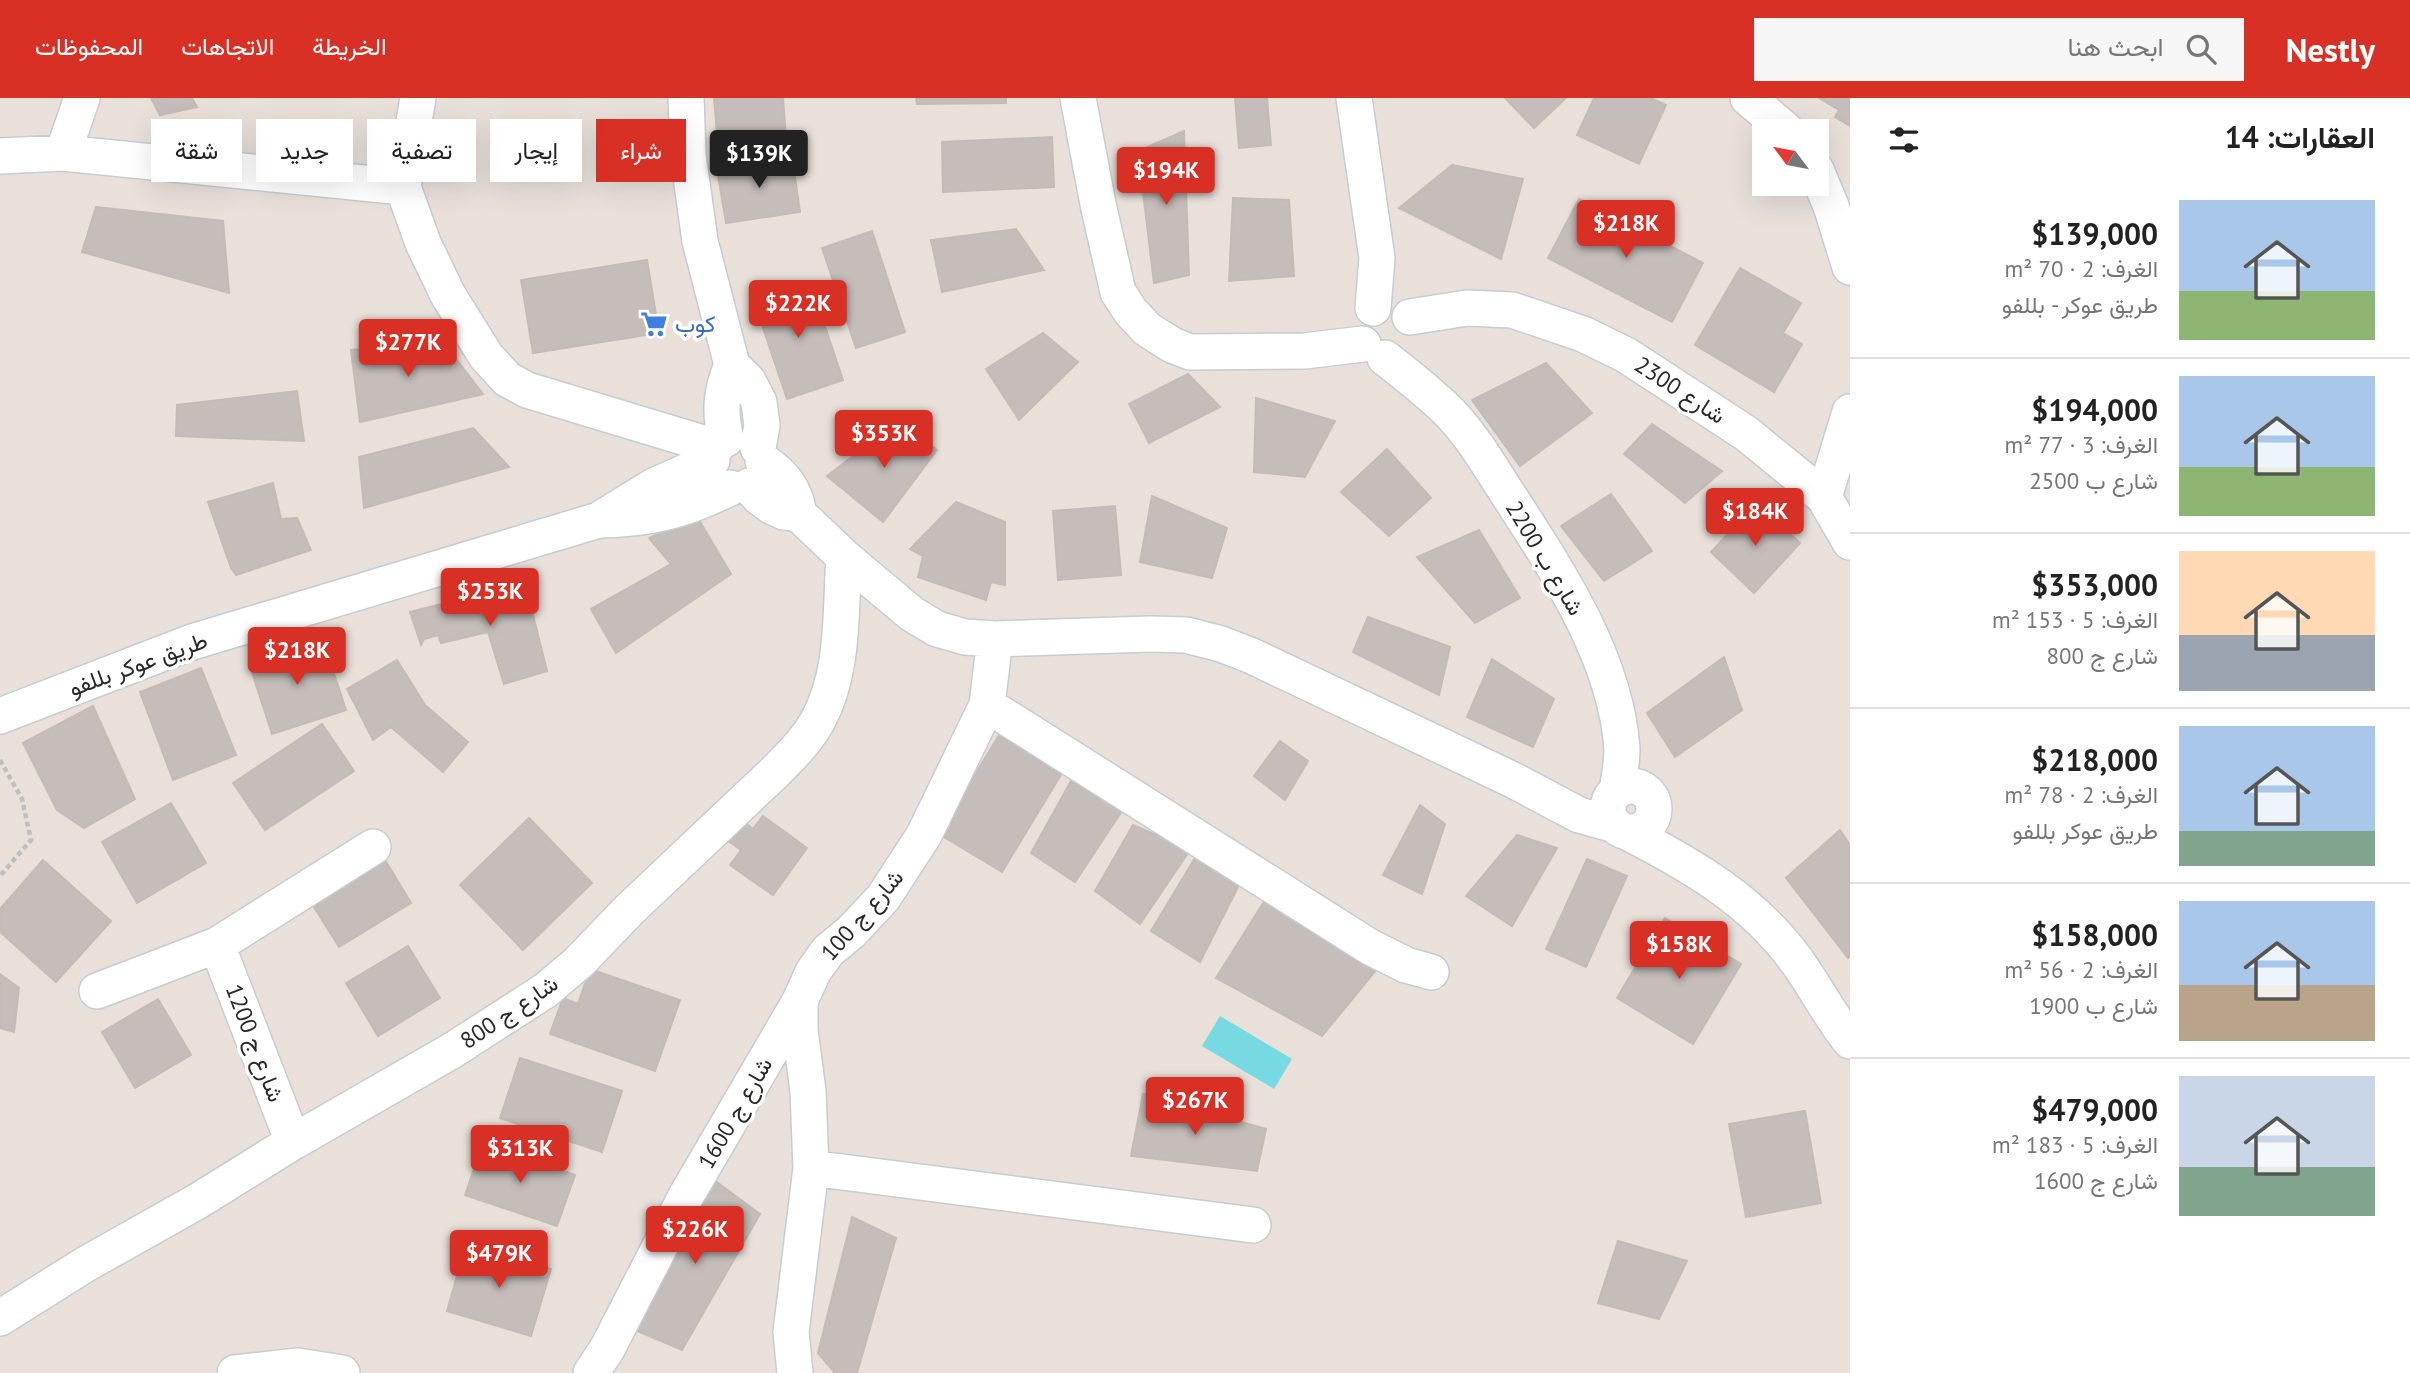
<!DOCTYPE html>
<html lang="ar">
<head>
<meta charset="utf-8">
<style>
	:root { --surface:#fff; --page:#f6f6f6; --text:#222; --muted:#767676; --line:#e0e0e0; --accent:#d93025 }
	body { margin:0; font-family:"PT Sans",Vazirmatn,sans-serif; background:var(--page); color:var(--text); direction:rtl; height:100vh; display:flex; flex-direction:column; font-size:26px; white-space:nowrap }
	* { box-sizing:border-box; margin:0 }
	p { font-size:23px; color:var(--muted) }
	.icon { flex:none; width:38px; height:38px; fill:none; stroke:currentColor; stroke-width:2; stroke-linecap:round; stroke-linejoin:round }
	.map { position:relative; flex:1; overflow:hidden; direction:ltr }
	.details { display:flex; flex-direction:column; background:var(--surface); width:560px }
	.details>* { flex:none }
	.top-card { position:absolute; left:21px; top:21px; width:665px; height:63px; direction:rtl; display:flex; gap:14px }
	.needle { width:46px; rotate:302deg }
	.fabs { position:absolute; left:1752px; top:21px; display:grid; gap:14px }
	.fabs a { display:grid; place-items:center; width:77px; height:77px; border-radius:0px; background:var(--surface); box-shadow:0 7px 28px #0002; font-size:35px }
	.price { position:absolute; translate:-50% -60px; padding:0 16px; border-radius:7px; background:var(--accent); color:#fff; font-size:23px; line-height:46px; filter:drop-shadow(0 2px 4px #0008) }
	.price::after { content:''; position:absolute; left:50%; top:42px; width:21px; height:16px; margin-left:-10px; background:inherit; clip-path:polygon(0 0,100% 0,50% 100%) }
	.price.selected { background:#222; color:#fff }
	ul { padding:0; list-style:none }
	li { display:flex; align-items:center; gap:21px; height:175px; padding:0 35px }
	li+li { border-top:2px solid var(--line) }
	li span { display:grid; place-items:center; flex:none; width:196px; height:140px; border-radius:0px; color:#555 }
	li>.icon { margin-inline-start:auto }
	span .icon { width:84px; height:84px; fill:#fffc; stroke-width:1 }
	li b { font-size:30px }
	h2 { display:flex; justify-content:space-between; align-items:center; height:84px; padding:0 35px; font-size:30px }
	.pill { padding:0 24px; border-radius:0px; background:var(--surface); box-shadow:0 7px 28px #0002; font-size:24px; line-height:63px }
	.pill.selected { background:var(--accent); color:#fff }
	header { display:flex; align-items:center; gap:42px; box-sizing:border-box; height:98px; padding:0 35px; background:var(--accent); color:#fff }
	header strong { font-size:33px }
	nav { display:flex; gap:38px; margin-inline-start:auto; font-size:24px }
	.search { width:490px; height:63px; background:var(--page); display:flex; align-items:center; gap:18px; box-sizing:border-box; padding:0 24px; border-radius:0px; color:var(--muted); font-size:26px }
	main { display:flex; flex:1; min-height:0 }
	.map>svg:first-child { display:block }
	.water { fill:#77d9e1 }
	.building { fill:#c4bdba; stroke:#c4bbb5; stroke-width:2 }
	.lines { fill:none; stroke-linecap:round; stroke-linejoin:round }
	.minor-casing { stroke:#c6ccd4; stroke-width:38 }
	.path { stroke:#bebebe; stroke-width:4.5; stroke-dasharray:5 3.5; stroke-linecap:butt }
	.minor { stroke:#fff; stroke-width:35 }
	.labels { text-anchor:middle; stroke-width:7; stroke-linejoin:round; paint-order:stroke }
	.shop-label { font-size:23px; fill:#366cbe; stroke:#fff; text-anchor:start }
	.street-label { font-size:23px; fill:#282828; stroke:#fff }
</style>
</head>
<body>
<header>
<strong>Nestly</strong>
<div class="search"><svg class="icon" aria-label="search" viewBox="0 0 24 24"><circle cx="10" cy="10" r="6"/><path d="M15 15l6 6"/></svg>ابحث هنا</div>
<nav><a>الخريطة</a><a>الاتجاهات</a><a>المحفوظات</a></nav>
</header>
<main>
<section class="details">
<h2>العقارات: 14<svg class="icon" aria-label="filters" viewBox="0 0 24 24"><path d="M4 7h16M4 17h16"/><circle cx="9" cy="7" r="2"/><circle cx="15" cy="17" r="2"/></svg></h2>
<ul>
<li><span style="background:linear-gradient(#a9c7e8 65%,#8fb573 0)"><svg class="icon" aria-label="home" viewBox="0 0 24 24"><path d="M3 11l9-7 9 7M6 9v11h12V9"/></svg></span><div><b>$139,000</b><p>الغرف: 2 · 70 m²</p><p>طريق عوكر - بللفو</p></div></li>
<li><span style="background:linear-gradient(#a9c7e8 65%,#8fb573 0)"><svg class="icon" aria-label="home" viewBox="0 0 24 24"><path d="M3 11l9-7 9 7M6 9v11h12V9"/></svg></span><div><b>$194,000</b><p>الغرف: 3 · 77 m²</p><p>شارع ب 2500</p></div></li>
<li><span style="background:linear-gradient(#ffd9b3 60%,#9aa5b1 0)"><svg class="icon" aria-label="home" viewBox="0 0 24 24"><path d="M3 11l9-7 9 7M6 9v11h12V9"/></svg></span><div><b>$353,000</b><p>الغرف: 5 · 153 m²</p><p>شارع ج 800</p></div></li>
<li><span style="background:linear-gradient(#a9c7e8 75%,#7fa58c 0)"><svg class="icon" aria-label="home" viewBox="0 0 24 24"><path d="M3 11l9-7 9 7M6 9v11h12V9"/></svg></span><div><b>$218,000</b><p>الغرف: 2 · 78 m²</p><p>طريق عوكر بللفو</p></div></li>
<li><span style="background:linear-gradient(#a9c7e8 60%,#b9a48a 0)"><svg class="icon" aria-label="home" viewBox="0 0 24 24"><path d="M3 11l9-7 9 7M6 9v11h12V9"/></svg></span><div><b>$158,000</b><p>الغرف: 2 · 56 m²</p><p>شارع ب 1900</p></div></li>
<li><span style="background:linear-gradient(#c9d6e8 65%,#7fa58c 0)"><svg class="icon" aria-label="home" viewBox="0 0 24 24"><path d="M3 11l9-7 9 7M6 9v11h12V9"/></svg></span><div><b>$479,000</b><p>الغرف: 5 · 183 m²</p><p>شارع ج 1600</p></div></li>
</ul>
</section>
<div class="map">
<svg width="1850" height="1275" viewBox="0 0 1850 1275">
	<rect width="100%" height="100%" fill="#e9e0da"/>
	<!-- water -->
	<path class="water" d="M1220,918L1292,961L1274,991L1202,948Z"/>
	<!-- building -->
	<path class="building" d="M151,0H192L197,9L160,17Z
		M714,0H783L786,41L718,48Z
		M916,0H1006V5L917,6Z
		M1235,0H1267L1271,47L1239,50Z
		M1505,0H1566L1534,30Z
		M1594,0H1651L1666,7L1639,66L1577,37Z
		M1819,0H1850V28L1835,19L1839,12Z
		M1184,33L1189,177L1154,185L1138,53Z
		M1052,39L1054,89L943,94L942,44Z
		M792,59L800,114L726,125L717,71Z
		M1452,67L1523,81L1501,161L1399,110Z
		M1233,100L1289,102L1294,178L1229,183Z
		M1579,101L1703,165L1672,224L1548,160Z
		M96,109L223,123L229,195L82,154Z
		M1016,131L1044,172L942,194L931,142Z
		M872,133L905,234L856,250L822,150Z
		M647,162L659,235L533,255L521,182Z
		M1740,170L1801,205L1783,235L1802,246L1774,294L1695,247Z
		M810,184L843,282L787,301L754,203Z
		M1043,235L1078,264L1019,322L986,271Z
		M444,245L483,296L360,324L351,252Z
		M1546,265L1592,315L1520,368L1472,302Z
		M1188,276L1220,309L1149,345L1129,306Z
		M297,293L304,343L176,338L177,307Z
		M1256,300L1335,323L1305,379L1254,374Z
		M899,323L937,352L883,424L827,378Z
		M1652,326L1722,373L1685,405L1624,356Z
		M473,330L509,369L364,410L359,359Z
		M1387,351L1431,400L1389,438L1341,394Z
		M273,385L281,421L297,420L311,452L236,477L231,470L208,404Z
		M1611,396L1652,453L1604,483L1561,428Z
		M1152,398L1227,430L1212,480L1140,464Z
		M956,404L1005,424V487L991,484L986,502L918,479L923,458L910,451Z
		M1757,405L1800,445L1754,495L1711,454Z
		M1115,408L1121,477L1058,482L1053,413Z
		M696,417L731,476L616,555L591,511L671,466L649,440Z
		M1479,432L1520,500L1475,525L1417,459Z
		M525,485L547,573L504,586L488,534L441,545L438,537L424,541L421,547L410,514Z
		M1368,519L1450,549L1439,597L1353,554Z
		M323,542L346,612L272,636L249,565Z
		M1724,559L1742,612L1675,659L1647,615Z
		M1492,561L1554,601L1533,649L1467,619Z
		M397,562L425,607L468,644L443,674L391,629L373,642L347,591Z
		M201,570L236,657L173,682L140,594Z
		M93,608L135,701L84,730L57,712L23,645Z
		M322,626L354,673L265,732L233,685Z
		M999,637L1062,675L1002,774L939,736Z
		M1280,643L1308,663L1285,702L1254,678Z
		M1071,683L1124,710L1075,784L1031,755Z
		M171,705L206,765L137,805L102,744Z
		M1420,707L1445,726L1422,796L1383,777Z
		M763,718L807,750L773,797L730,767L741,752L727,742L741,722L753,731Z
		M529,720L592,785L523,852L460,787Z
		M1133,727L1190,752L1140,826L1095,793Z
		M1840,732L1850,747V858L1848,860L1786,780Z
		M1517,737L1557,750L1512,828L1466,798Z
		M1198,755L1240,785L1200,864L1151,833Z
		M382,757L411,805L339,849L309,801Z
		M1587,761L1627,778L1586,869L1546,851Z
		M43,762L111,823L56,884L0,834V811Z
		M1269,796L1377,871L1322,938L1216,880Z
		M1665,820L1741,866L1693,946L1617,900Z
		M408,848L440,900L378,938L346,885Z
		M590,871L680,902L655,973L550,936L563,900L578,906Z
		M0,876L19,890L14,934L0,930Z
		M158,901L191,957L135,990L102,934Z
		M520,960L622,993L602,1054L500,1020Z
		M1143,996L1266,1031L1257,1073L1131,1058Z
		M1805,1013L1821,1105L1746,1119L1729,1026Z
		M483,1045L575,1077L557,1128L465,1097Z
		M710,1079L760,1116L682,1252L628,1229Z
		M852,1119L896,1140L857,1275H835L818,1255Z
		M1618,1143L1687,1163L1659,1221L1598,1205Z
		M466,1146L551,1171L531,1238L447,1213Z"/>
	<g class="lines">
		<defs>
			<path id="minor" d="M418,0L403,89L423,145L448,197L486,258L507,281L527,292L716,349
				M686,0L688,57L700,143L732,267L748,283L759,304L762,327L758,350
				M1078,0L1098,106L1118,194L1131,214L1147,231L1172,247L1190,254L1304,253L1363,246
				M1354,0L1377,160L1373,210
				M1748,0L1787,33
				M63,55L82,0
				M0,58L63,55L403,89
				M1816,72L1831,108L1850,169
				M1410,219L1467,210L1512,212L1583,236L1626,257L1747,336L1824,399L1850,444
				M1385,260C1407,277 1430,295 1450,315C1474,340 1492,372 1511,401C1559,475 1616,561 1622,651C1622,665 1619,680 1617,693
				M726,341C719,314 721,293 732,267
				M763,363C784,377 795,391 799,416
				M749,388L759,399L771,408L784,414L799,416L844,459L912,516L937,531L965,539L995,541L1150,536L1186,537L1221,546L1252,558L1513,682L1579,717L1615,727
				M1824,399L1850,314
				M602,420L654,388L712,362
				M987,607L1370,849L1406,867L1431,874
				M0,618L192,544L599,422C651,421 683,413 730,390
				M1608 711a23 23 0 1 1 46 0a23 23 0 1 1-46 0Z
				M1629,735C1693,768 1753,803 1796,862C1815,888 1830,918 1850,943
				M217,847L293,1044
				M97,893L217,847L373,749
				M811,1070L1253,1127
				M0,1220L86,1166L198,1103L293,1044L453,952L546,892L579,864L629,812L775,674C791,658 806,643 817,624C845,574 840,514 844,459
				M235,1275L298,1268L342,1275
				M591,1275L607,1251L686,1098L800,903
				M795,1275L791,1234L811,1070L808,993L800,932V903L813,874L828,853L851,834L883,800L924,737L987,607L995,541"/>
		</defs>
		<!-- minor casing -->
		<use href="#minor" class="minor-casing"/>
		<!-- path -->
		<path class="path" d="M0,662L22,701L31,742L0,778"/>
		<!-- minor -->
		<use href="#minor" class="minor"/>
	</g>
	<!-- icons -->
	<defs>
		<symbol id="supermarket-bare" viewBox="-9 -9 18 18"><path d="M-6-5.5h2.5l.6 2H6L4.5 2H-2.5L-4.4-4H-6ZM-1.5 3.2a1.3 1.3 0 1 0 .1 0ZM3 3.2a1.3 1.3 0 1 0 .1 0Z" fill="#3f7fe0" stroke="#fff" stroke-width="2.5" paint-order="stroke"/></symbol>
	</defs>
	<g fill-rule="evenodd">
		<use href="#supermarket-bare" x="635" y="207" width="38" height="38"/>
	</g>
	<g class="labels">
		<!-- shop labels -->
		<g class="shop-label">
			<text x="675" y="234">كوب</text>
		</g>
		<!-- street labels -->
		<g class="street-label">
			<text transform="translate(1680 292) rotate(33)" y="8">شارع 2300</text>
			<text transform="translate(1545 460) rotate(59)" y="8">شارع ب 2200</text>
			<text transform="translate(138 566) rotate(-20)" y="8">طريق عوكر بللفو</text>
			<text transform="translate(862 817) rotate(-49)" y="8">شارع ج 100</text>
			<text transform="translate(509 914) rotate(-34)" y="8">شارع ج 800</text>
			<text transform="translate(255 945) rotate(69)" y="8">شارع ج 1200</text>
			<text transform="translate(735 1015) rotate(-60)" y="8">شارع ج 1600</text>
		</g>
	</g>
</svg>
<div class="fabs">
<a><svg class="needle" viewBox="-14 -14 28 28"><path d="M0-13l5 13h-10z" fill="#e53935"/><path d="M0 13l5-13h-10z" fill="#767676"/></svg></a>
</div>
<b class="price selected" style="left:759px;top:92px">$139K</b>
<b class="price" style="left:1166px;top:109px">$194K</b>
<b class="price" style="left:1626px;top:162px">$218K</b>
<b class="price" style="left:798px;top:242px">$222K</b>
<b class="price" style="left:408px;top:281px">$277K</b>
<b class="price" style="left:884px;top:372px">$353K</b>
<b class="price" style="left:1755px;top:450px">$184K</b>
<b class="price" style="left:490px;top:530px">$253K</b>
<b class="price" style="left:297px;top:589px">$218K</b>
<b class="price" style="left:1679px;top:883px">$158K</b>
<b class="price" style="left:1195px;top:1039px">$267K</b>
<b class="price" style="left:520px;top:1087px">$313K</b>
<b class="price" style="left:695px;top:1168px">$226K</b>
<b class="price" style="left:499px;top:1192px">$479K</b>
<div class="top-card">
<a class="pill selected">شراء</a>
<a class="pill">إيجار</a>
<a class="pill">تصفية</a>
<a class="pill">جديد</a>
<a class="pill">شقة</a>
</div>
</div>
</main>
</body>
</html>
